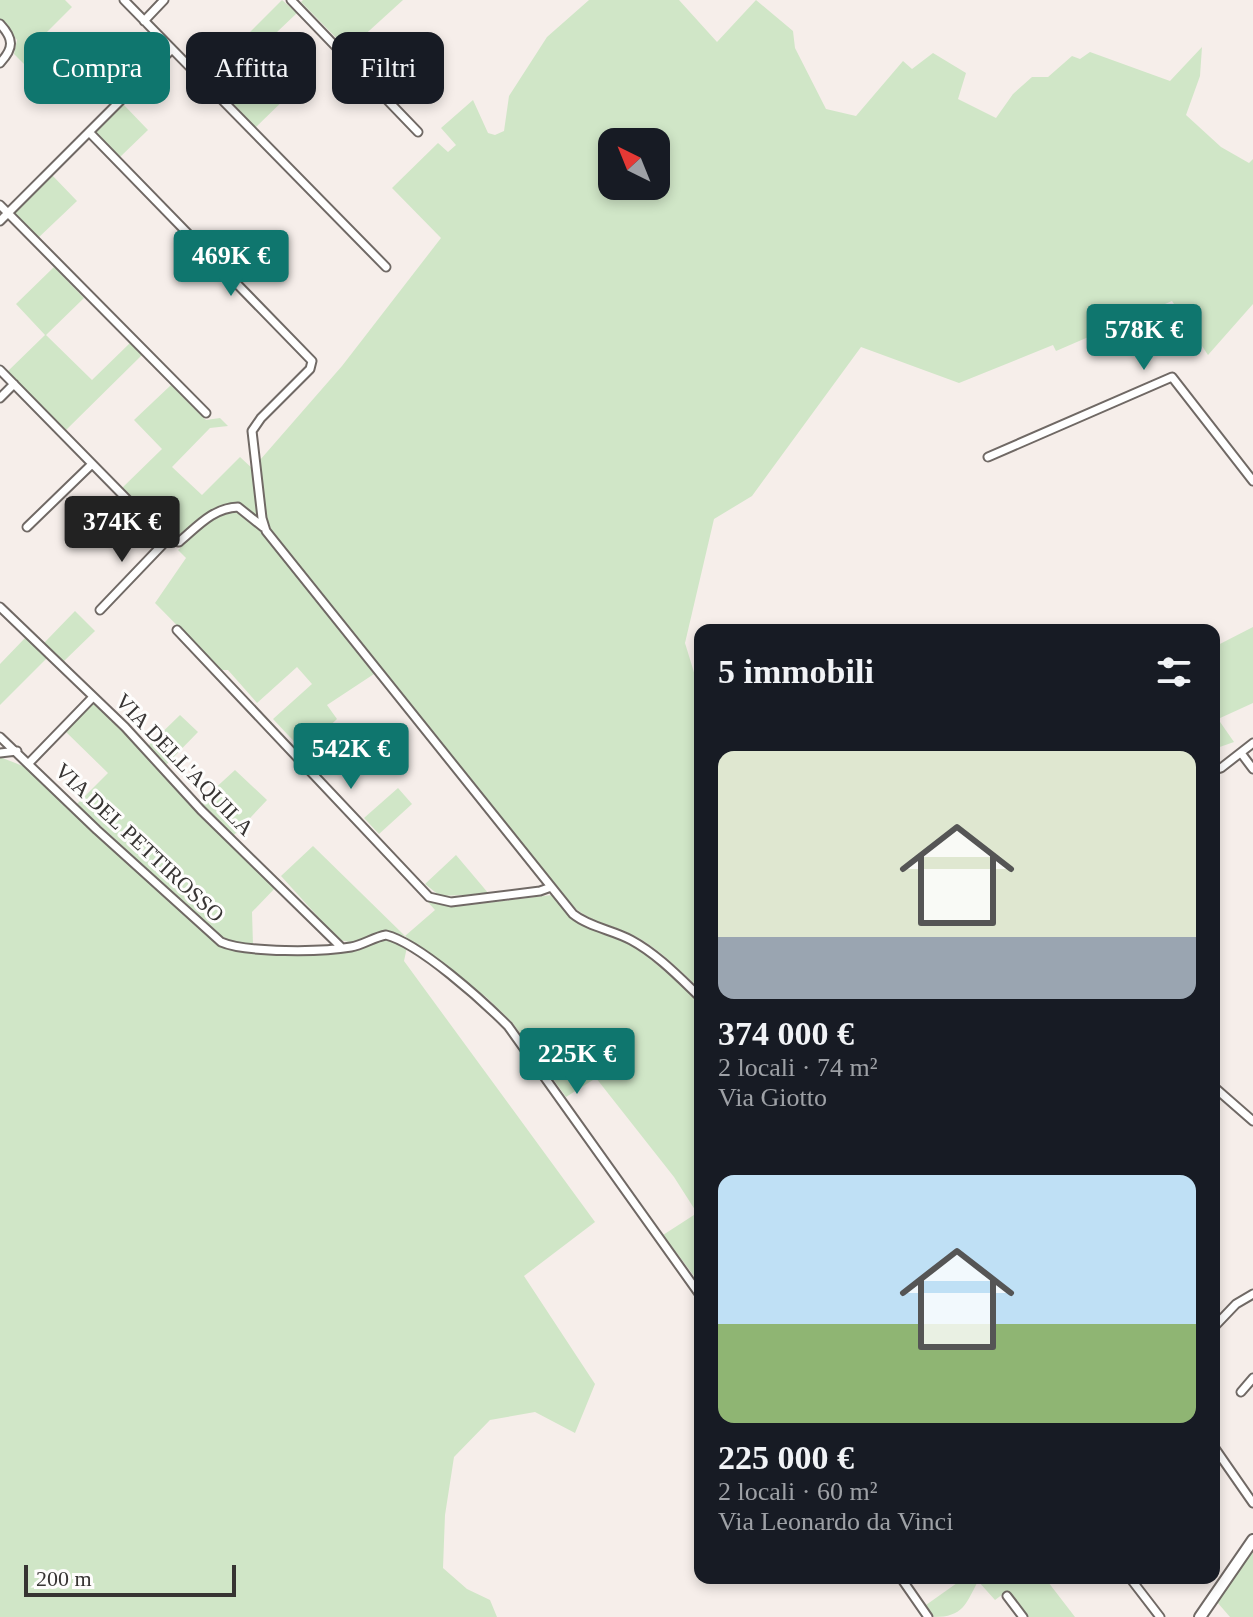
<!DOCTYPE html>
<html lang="it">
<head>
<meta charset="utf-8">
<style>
	:root { --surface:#171b24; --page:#20242c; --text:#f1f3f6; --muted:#9ea1a6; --accent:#0f766e }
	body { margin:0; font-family:Georgia,serif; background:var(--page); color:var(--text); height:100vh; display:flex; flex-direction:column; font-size:30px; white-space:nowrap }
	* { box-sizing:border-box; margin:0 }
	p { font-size:26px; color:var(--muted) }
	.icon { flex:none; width:44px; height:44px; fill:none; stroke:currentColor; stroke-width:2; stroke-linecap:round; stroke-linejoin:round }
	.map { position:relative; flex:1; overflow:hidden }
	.sheet { position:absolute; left:694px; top:624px; width:526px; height:960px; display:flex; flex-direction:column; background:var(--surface); border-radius:16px; box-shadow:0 4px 12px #0003 }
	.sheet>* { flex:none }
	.banner { position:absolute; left:24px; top:32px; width:550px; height:72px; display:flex; gap:16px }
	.needle { width:52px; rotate:317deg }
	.tools { position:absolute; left:598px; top:128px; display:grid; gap:16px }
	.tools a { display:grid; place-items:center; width:72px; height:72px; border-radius:16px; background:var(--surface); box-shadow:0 4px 12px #0003; font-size:40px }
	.scale { position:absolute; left:24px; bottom:20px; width:212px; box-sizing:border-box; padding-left:8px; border:4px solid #373433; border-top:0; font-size:22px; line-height:28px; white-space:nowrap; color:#373433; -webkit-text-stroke:6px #fefdfc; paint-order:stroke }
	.price { position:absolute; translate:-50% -68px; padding:0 18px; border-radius:8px; background:var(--accent); color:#fff; font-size:26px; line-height:52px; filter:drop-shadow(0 2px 4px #0008) }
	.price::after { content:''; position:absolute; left:50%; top:48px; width:24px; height:18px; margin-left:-12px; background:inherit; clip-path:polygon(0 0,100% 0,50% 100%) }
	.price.selected { background:#222; color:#fff }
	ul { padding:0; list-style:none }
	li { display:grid; align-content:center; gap:16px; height:424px; padding:0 24px }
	li span { display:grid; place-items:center; height:248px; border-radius:16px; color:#555 }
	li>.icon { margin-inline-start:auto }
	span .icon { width:144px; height:144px; fill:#fffc; stroke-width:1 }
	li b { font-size:34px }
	h2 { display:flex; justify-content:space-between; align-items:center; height:96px; padding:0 24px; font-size:34px }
	.tag { padding:0 28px; border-radius:16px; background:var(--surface); box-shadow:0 4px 12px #0003; font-size:28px; line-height:72px }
	.tag.selected { background:var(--accent); color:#fff }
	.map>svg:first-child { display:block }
	.green { fill:#d0e6c7; fill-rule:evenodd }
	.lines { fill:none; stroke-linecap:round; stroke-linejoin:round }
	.minor-casing { stroke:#706965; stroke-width:11 }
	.secondary-casing { stroke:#706965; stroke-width:14 }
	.minor { stroke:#fff; stroke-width:7 }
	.secondary { stroke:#fff; stroke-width:10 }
	.labels { text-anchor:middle; stroke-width:6; stroke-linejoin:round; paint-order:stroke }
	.street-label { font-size:22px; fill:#373433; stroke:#fefdfc }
</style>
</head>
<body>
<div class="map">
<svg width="1253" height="1617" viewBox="0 0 1253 1617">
	<rect width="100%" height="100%" fill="#f6eeea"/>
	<!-- green -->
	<path class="green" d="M0,0H65L72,7L45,34L76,68L51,91L14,54L17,40L0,19Z
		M282,0L297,13L257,51L244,38Z
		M303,0H403L348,50L301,2Z
		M589,0H679L717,42L756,0L793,31L795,48L826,109L856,116L903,61L912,69L933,53L966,73L958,99L996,118L1013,94L1032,77H1048L1072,56L1080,59L1090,52L1170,81L1202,47L1200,76L1186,115L1221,147L1249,163L1253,159V304L1208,355L1172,301L1056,351L1053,345L959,383L861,347L752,496L714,519L685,643L700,692V989C679,970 658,947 631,934C612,925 590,922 574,907L270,532L265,518L260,460L342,366L441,238L392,188L438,143L448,152L456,145L441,128L473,100L488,133L495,135L504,131L509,96L547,37ZM612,142H656V186H612Z
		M261,55L295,89L255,128L221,94Z
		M123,104L148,130L120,157L95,131Z
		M51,174L77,201L37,239L12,213Z
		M54,267L84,298L46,335L92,380L130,343L142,355L65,431L7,372L45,335L16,304Z
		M171,385L206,420L220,418L228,426L210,428L172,467L202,495L240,457L254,470L257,516C212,476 198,547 165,533L122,488L162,449L134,420Z
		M229,511H238L254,523L374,674L327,705L337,719L303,751L273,719L312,684L297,667L257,703L228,670H221L155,603L186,558L178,550L209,520Z
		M75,611L95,631L63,662L44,643Z
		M1253,627V703L1218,719L1234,742L1214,749V647Z
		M26,637L47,658L0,705V664Z
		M93,703L278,885L252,912L253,945L236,944L222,939L77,804L108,773L66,732Z
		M180,715L198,732L164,767L147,747Z
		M0,757L28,768L225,947L253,951H339L382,939H389L407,947L404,961L595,1222L524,1276L595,1384L575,1433L535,1412L490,1420L454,1457L445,1515L443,1568L467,1589L490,1600L497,1617H0Z
		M235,770L267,800L234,835L199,803Z
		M398,788L412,804L379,834L364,818Z
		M313,846L405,936L435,910L428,902L452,907L552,895L575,920L632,943L700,1002V1284L663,1235L697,1213L674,1177L596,1078L566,1097L512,1022L486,997L405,936L384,932L355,943L339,940L281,876Z
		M456,855L489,894L440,896L425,884Z
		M1253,1548V1617H1230L1217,1602Z
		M954,1578H1045L1075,1617H1027L1007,1591L995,1600L978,1581C966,1604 963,1617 934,1617L926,1605L957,1583Z"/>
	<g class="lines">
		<defs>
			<path id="minor" d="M124,0L386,267
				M291,0L418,132
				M144,21L164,0
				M0,24C14,39 14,48 0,63
				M89,132L312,361L310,369L261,418L252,431L262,518L266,531L573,914C589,927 613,930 631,940C657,954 679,977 700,997
				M0,205L206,413
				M0,221L171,50
				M0,370L167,540L179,542C198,526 213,508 238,507L263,527
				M0,398L14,384
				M988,457L1172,377L1253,481
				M27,527L92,464
				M0,607L125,727L201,810L342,948
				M100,610L167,540
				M177,630L429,897L451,902L540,891L551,887
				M0,737L97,830L221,942C246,953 323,952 351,947C363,945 374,937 386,935C419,943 483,1001 508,1026L700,1295
				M0,753L17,751
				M1241,753L1253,769
				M29,763L93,697
				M1214,770L1221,768L1253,743
				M1214,1087L1253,1121
				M1214,1327L1236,1304L1253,1294
				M1241,1392L1253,1378
				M1214,1447L1253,1503
				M901,1578L928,1617
				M1130,1578L1160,1617
				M1007,1596L1023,1617"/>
			<path id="secondary" d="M1200,1617L1253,1540"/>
		</defs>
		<!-- minor casing -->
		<use href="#minor" class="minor-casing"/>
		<!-- secondary casing -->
		<use href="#secondary" class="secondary-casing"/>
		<!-- minor -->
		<use href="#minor" class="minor"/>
		<!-- secondary -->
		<use href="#secondary" class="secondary"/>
	</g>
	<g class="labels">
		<!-- street labels -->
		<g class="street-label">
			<text transform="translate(185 764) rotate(46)" y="8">VIA DELL'AQUILA</text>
			<text transform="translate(140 842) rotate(43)" y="8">VIA DEL PETTIROSSO</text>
		</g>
	</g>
</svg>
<div class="tools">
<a><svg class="needle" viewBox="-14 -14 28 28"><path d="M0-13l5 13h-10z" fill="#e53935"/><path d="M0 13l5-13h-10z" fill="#9ea1a6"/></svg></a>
</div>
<div class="scale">200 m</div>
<b class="price" style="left:231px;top:298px">469K €</b>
<b class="price" style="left:1144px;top:372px">578K €</b>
<b class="price selected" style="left:122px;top:564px">374K €</b>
<b class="price" style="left:351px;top:791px">542K €</b>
<b class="price" style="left:577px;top:1096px">225K €</b>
<div class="banner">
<a class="tag selected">Compra</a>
<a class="tag">Affitta</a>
<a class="tag">Filtri</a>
</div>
<section class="sheet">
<h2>5 immobili<svg class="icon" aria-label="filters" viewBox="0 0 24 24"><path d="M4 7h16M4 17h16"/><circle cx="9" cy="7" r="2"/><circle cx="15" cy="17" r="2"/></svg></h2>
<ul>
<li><span style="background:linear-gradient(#dfe7d0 75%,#9aa5b1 0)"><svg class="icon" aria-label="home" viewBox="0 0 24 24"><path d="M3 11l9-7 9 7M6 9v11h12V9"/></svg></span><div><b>374 000 €</b><p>2 locali · 74 m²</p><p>Via Giotto</p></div></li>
<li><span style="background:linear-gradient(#bfe0f5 60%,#8fb573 0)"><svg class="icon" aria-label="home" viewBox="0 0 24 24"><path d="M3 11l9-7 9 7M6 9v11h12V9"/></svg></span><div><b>225 000 €</b><p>2 locali · 60 m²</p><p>Via Leonardo da Vinci</p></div></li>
</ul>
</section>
</div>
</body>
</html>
